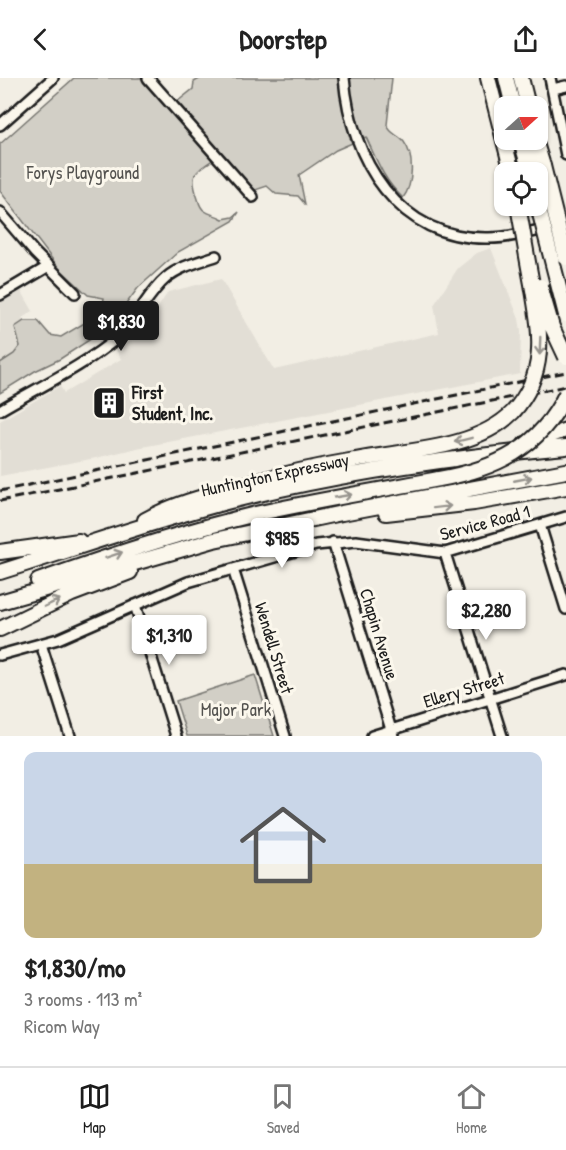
<!DOCTYPE html>
<html lang="en">
<head>
<meta charset="utf-8">
<style>
	:root { --surface:#fff; --page:#f2f2f2; --text:#222; --muted:#767676; --line:#e0e0e0; --accent:#1c1c1c }
	body { margin:0; font-family:"Patrick Hand",sans-serif; background:var(--page); color:var(--text); height:100vh; display:flex; flex-direction:column; font-size:22px; white-space:nowrap }
	* { box-sizing:border-box; margin:0 }
	p { font-size:20px; color:var(--muted) }
	.icon { flex:none; width:33px; height:33px; fill:none; stroke:currentColor; stroke-width:2; stroke-linecap:round; stroke-linejoin:round }
	.map { position:relative; height:658px; overflow:hidden }
	.panel { display:flex; flex-direction:column; background:var(--surface); flex:1 }
	.panel>* { flex:none }
	.needle { width:39px; rotate:69deg }
	.controls { position:absolute; left:494px; top:18px; display:grid; gap:12px }
	.controls a { display:grid; place-items:center; width:54px; height:54px; border-radius:12px; background:var(--surface); box-shadow:0 2px 4px #0004; font-size:30px }
	.price { position:absolute; translate:-50% -51px; padding:0 14px; border-radius:6px; background:#fff; color:#222; font-size:20px; line-height:39px; filter:drop-shadow(0 2px 3px #0008) }
	.price::after { content:''; position:absolute; left:50%; top:36px; width:18px; height:14px; margin-left:-9px; background:inherit; clip-path:polygon(0 0,100% 0,50% 100%) }
	.price.current { background:var(--accent); color:#fff }
	ul { padding:0; list-style:none }
	li { display:grid; align-content:center; gap:12px; height:318px; padding:0 24px }
	li+li { border-top:2px solid var(--line) }
	li span { display:grid; place-items:center; height:186px; border-radius:12px; color:#555 }
	li>.icon { margin-inline-start:auto }
	span .icon { width:108px; height:108px; fill:#fffc; stroke-width:1 }
	li b { font-size:26px }
	header { display:flex; justify-content:space-between; align-items:center; height:78px; padding:0 24px; background:var(--surface); font-size:27px; font-weight:700 }
	.menu { display:flex; justify-content:space-around; align-items:center; height:84px; border-top:2px solid var(--line); background:var(--surface); font-size:16px; color:var(--muted) }
	.menu a { display:grid; justify-items:center; gap:3px }
	.menu .current { color:var(--accent) }
	.map>svg:first-child { display:block }
	.built { fill:#e2ded5 }
	.green { fill:#d2cfc6; stroke:#777671; stroke-width:1.5 }
	.lines { fill:none; stroke-linecap:round; stroke-linejoin:round }
	.minor-casing { stroke:#1c1c1c; stroke-width:14 }
	.highway-casing { stroke:#1c1c1c; stroke-width:18 }
	.minor { stroke:#fbf7ec; stroke-width:9 }
	.highway { stroke:#fbf7ec; stroke-width:14 }
	.rail { stroke:#1c1c1c; stroke-width:3; stroke-dasharray:9 4.5; stroke-linecap:butt }
	.highway-bridge-casing { stroke:#1c1c1c; stroke-width:18; stroke-linecap:butt }
	.highway-bridge { stroke:#fbf7ec; stroke-width:14 }
	.oneway { stroke:#97948e }
	.labels { text-anchor:middle; stroke-width:6; stroke-linejoin:round; paint-order:stroke }
	.park-label { font-size:18px; fill:#53524f; stroke:#fbf7ec }
	.poi-label { font-size:18px; font-weight:bold; fill:#1c1c1c; stroke:#fbf7ec; text-anchor:start }
	.street-label { font-size:18px; fill:#1c1c1c; stroke:#fbf7ec }
</style>
</head>
<body>
<header><svg class="icon" aria-label="back" viewBox="0 0 24 24"><path d="M15 5l-7 7 7 7"/></svg>Doorstep<svg class="icon" aria-label="share" viewBox="0 0 24 24"><path d="M12 15V3M7 8l5-5 5 5M5 13v7h14v-7"/></svg></header>
<div class="map">
<svg width="566" height="658" viewBox="0 0 566 658">
	<rect width="100%" height="100%" fill="#f2eee4"/>
	<filter id="ink" filterUnits="userSpaceOnUse"><feTurbulence type="fractalNoise" baseFrequency=".0167" numOctaves="2"/><feDisplacementMap in="SourceGraphic" scale="12" xChannelSelector="R" yChannelSelector="G"/><feConvolveMatrix kernelMatrix="1 2 1 2 8 2 1 2 1" color-interpolation-filters="sRGB"/></filter>
	<g filter="url(#ink)">
		<!-- built -->
		<path class="built" d="M491,170L519,241L521,253L520,296L137,370L96,380L0,398V343L60,308L64,315L121,281L115,270L141,256L168,214L221,201L274,292L439,255L434,227L458,190L477,175Z
			M18,207L33,233L22,240L24,243L15,249L20,268L14,276L0,285V217Z"/>
		<!-- green -->
		<path class="green" d="M74,0H149L173,27L193,11L194,4L201,0H392L387,47C390,56 399,57 404,64C415,79 413,107 403,120C384,103 376,81 366,59L336,72L299,97L305,126L298,118L276,116L267,108L243,116L214,81C194,95 189,96 198,121C199,125 201,131 205,133C210,137 215,136 223,141L233,139L239,134L233,143L178,174L138,210L112,245L103,253L60,281L35,293L0,315V285L14,276L20,268L15,249L24,243H38L50,257L61,259L93,240L102,232L108,234L103,227L104,220L88,217L59,190L0,113V66Z
			M255,597L274,658H187L176,623Z"/>
		<g class="lines">
			<defs>
				<path id="minor" d="M148,0L253,119
					M344,0C351,82 398,162 489,160C514,160 541,151 566,146
					M550,0L566,77
					M553,11L566,8
					M0,47L53,0
					M0,134L35,175L75,215
					M0,217L49,188
					M0,332C37,310 84,288 117,260C137,243 146,217 166,200C180,188 199,184 216,178
					M540,447L566,531
					M333,464L393,658
					M445,475L502,658
					M233,491L285,658
					M135,527L176,658
					M41,566L70,658
					M0,577L58,561L188,504L316,467L356,463L445,475L566,439
					M372,658L566,597"/>
				<path id="highway" d="M488,0L512,94
					M506,0L513,28
					M521,0L528,28
					M521,62L530,94
					M535,62L543,88
					M525,366L566,352
					M386,435L474,425L566,409
					M145,442C168,429 192,422 217,415C262,401 308,390 355,382C406,372 475,372 513,334
					M0,474L79,463
					M0,494C77,470 152,443 230,423C340,395 453,379 566,369
					M38,503C111,477 184,453 260,435C319,422 379,412 439,401
					M0,524L214,462L342,435L566,393
					M0,551L72,516L130,494"/>
			</defs>
			<!-- minor casing -->
			<use href="#minor" class="minor-casing"/>
			<!-- highway casing -->
			<use href="#highway" class="highway-casing"/>
			<!-- minor -->
			<use href="#minor" class="minor"/>
			<!-- highway -->
			<use href="#highway" class="highway"/>
			<!-- rail -->
			<path class="rail" d="M0,413L566,294
				M0,423L566,308"/>
			<defs>
				<path id="highway-bridge" d="M543,88L566,180
					M537,124L566,237
					M540,208L552,249L566,279
					M513,334C549,293 540,254 532,206C527,180 523,154 518,128
					M439,401C496,391 540,370 566,316"/>
			</defs>
			<!-- highway-bridge casing -->
			<use href="#highway-bridge" class="highway-bridge-casing"/>
			<!-- highway-bridge -->
			<use href="#highway-bridge" class="highway-bridge"/>
		</g>
		<!-- one-way arrows -->
		<defs><path id="oneway-shaft" d="M-6 0H5M1.5-3L5.5 0L1.5 3" fill="none" stroke-width="1.6" stroke-linecap="round" stroke-linejoin="round" transform="scale(1.5)"/></defs>
		<g class="oneway">
			<use href="#oneway-shaft" transform="translate(540 268) rotate(92)"/>
			<use href="#oneway-shaft" transform="translate(463 362) rotate(166)"/>
			<use href="#oneway-shaft" transform="translate(523 401) rotate(-11)"/>
			<use href="#oneway-shaft" transform="translate(343 418) rotate(-10)"/>
			<use href="#oneway-shaft" transform="translate(442 429) rotate(-7)"/>
			<use href="#oneway-shaft" transform="translate(114 477) rotate(-19)"/>
			<use href="#oneway-shaft" transform="translate(52 525) rotate(-25)"/>
		</g>
	</g>
	<!-- icons -->
	<defs>
		<symbol id="building-square" viewBox="-11 -11 22 22"><rect x="-9" y="-9" width="18" height="18" rx="4" fill="#1c1c1c" stroke="#fbf7ec"/><path d="M-4-6H4V6H1V3H-1V6H-4ZM-2.5-4.3h1.7v1.8h-1.7ZM.8-4.3h1.7v1.8H.8ZM-2.5-1h1.7V.8h-1.7ZM.8-1h1.7V.8H.8Z" fill="#fff"/></symbol>
	</defs>
	<g fill-rule="evenodd">
		<use href="#building-square" x="90" y="306" width="38" height="38"/>
	</g>
	<g class="labels">
		<!-- park labels -->
		<g class="park-label">
			<text x="83" y="101">Forys Playground</text>
			<text x="236" y="638">Major Park</text>
		</g>
		<!-- poi labels -->
		<g class="poi-label">
			<text x="132" y="321">First<tspan x="132" dy="21">Student, Inc.</tspan></text>
		</g>
		<!-- street labels -->
		<g class="street-label">
			<text transform="translate(275 397) rotate(-12)" y="6">Huntington Expressway</text>
			<text transform="translate(485 445) rotate(-15)" y="6">Service Road 1</text>
			<text transform="translate(379 556) rotate(73)" y="6">Chapin Avenue</text>
			<text transform="translate(274 570) rotate(73)" y="6">Wendell Street</text>
			<text transform="translate(464 612) rotate(-17)" y="6">Ellery Street</text>
		</g>
	</g>
</svg>
<div class="controls">
<a><svg class="needle" viewBox="-14 -14 28 28"><path d="M0-13l5 13h-10z" fill="#e53935"/><path d="M0 13l5-13h-10z" fill="#767676"/></svg></a>
<a><svg class="icon" aria-label="locate" viewBox="0 0 24 24"><circle cx="12" cy="12" r="6"/><path d="M12 2v4M12 18v4M2 12h4M18 12h4"/></svg></a>
</div>
<b class="price current" style="left:121px;top:274px">$1,830</b>
<b class="price" style="left:282px;top:491px">$985</b>
<b class="price" style="left:486px;top:563px">$2,280</b>
<b class="price" style="left:169px;top:588px">$1,310</b>
</div>
<section class="panel">
<ul>
<li><span style="background:linear-gradient(#c9d6e8 60%,#c2b280 0)"><svg class="icon" aria-label="home" viewBox="0 0 24 24"><path d="M3 11l9-7 9 7M6 9v11h12V9"/></svg></span><div><b>$1,830/mo</b><p>3 rooms · 113 m²</p><p>Ricom Way</p></div></li>
</ul>
</section>
<nav class="menu">
<a class="current"><svg class="icon" aria-label="map" viewBox="0 0 24 24"><path d="M3 6l6-2 6 2 6-2v14l-6 2-6-2-6 2zM9 4v14M15 6v14"/></svg>Map</a>
<a><svg class="icon" aria-label="saved" viewBox="0 0 24 24"><path d="M7 4h10v16l-5-4-5 4z"/></svg>Saved</a>
<a><svg class="icon" aria-label="home" viewBox="0 0 24 24"><path d="M3 11l9-7 9 7M6 9v11h12V9"/></svg>Home</a>
</nav>
</body>
</html>
